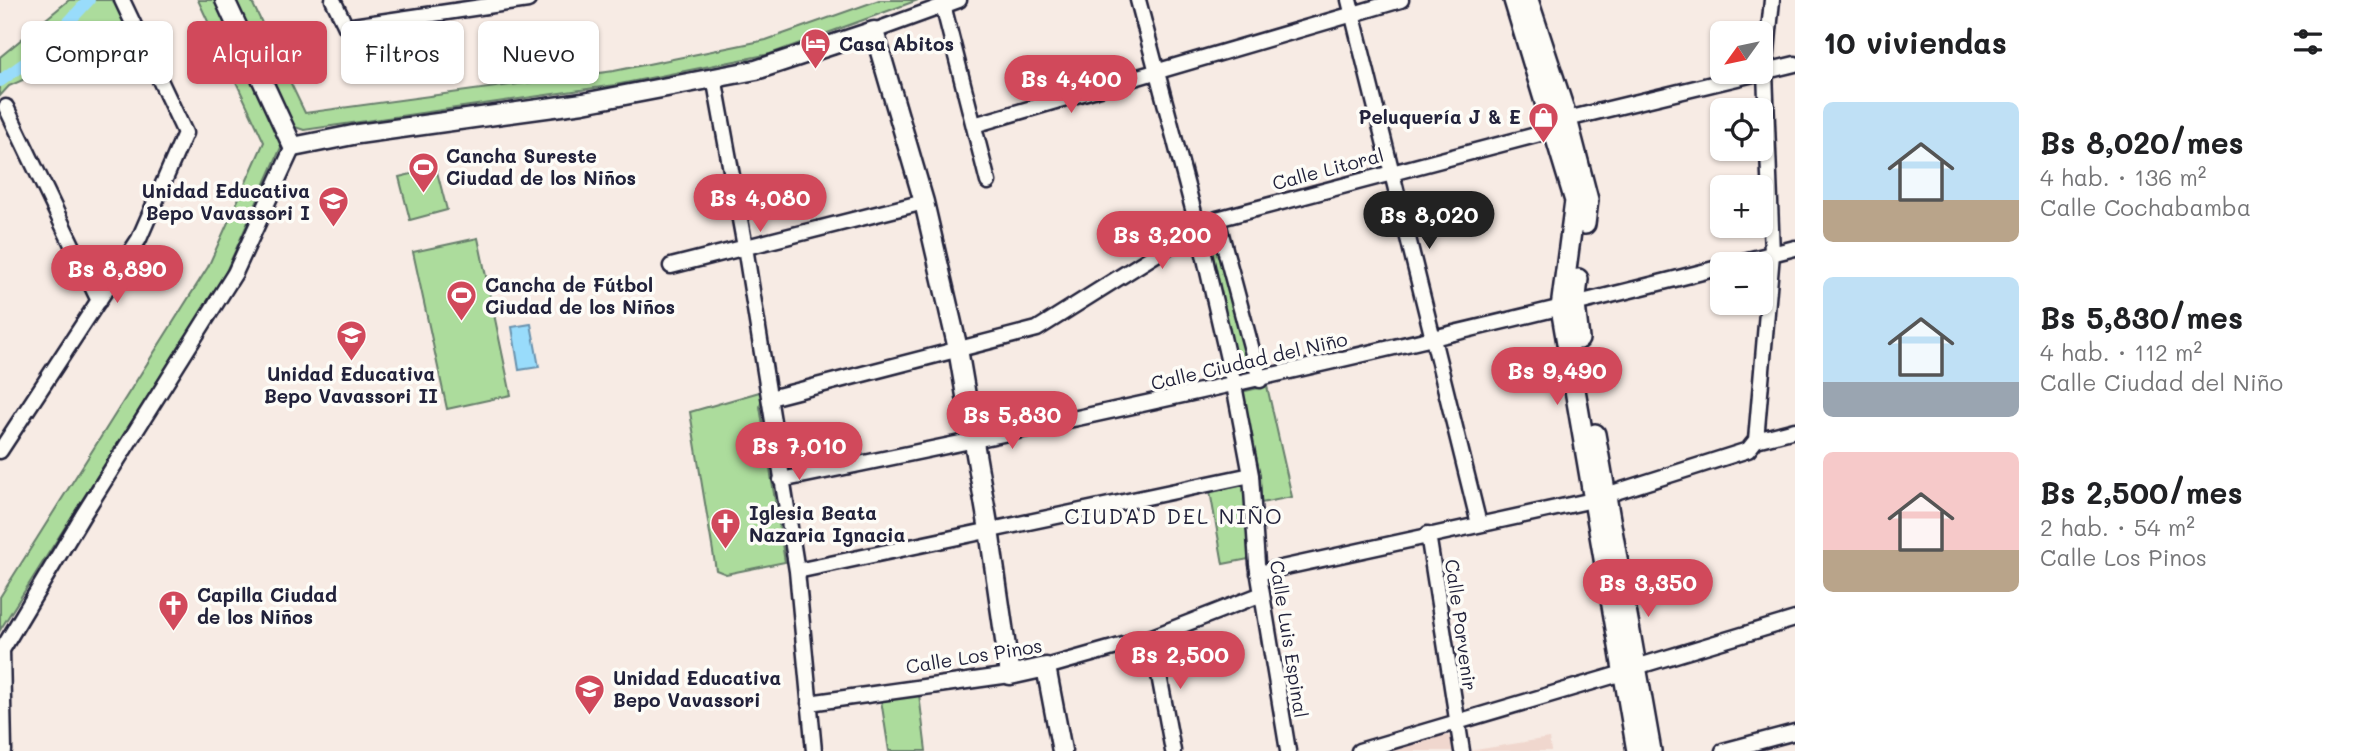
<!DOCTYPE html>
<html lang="es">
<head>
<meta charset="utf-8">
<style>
	:root { --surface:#fff; --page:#f2f2f2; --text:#202124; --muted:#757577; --accent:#d1495b }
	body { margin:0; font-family:Mali,sans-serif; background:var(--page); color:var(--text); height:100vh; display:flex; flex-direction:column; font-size:26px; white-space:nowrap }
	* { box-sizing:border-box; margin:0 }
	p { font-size:23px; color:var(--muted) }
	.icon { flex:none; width:38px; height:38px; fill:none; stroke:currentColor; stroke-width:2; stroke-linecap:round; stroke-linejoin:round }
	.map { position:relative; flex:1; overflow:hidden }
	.details { display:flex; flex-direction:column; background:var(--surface); width:560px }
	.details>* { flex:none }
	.hud { position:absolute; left:21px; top:21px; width:665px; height:63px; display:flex; gap:14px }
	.needle { width:46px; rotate:237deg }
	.buttons { position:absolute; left:1710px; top:21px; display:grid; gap:14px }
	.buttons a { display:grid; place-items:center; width:63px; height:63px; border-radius:10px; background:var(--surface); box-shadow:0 2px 5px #0004; font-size:35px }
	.price { position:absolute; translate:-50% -60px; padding:0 16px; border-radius:24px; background:var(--accent); color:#fff; font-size:23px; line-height:46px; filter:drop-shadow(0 2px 4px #0008) }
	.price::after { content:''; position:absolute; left:50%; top:42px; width:21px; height:16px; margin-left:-10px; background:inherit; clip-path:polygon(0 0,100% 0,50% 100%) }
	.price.current { background:#222; color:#fff }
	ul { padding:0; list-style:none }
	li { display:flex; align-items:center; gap:21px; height:175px; padding:0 28px }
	li span { display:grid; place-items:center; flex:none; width:196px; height:140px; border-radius:10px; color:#555 }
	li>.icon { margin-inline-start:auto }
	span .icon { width:84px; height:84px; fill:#fffc; stroke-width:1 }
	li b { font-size:30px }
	h2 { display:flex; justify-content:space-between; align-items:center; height:84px; padding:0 28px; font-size:30px }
	.pill { padding:0 24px; border-radius:10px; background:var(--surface); box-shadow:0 2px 5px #0004; font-size:24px; line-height:63px }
	.pill.current { background:var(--accent); color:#fff }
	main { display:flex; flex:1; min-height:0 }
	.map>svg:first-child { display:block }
	.built { fill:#f0d7ce }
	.green { fill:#acdc9c; stroke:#677f6c; stroke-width:2 }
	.water { fill:#99dcfb; stroke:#6992ae; stroke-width:2 }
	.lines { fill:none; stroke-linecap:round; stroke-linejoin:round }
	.canal { stroke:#99dcfb; stroke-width:12 }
	.minor-casing { stroke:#22223b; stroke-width:19 }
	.tertiary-casing { stroke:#22223b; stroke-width:23 }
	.secondary-casing { stroke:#22223b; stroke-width:24 }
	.minor { stroke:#fdfcf7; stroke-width:14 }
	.tertiary { stroke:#fdfcf7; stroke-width:18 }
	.secondary { stroke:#fdfcf7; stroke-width:19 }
	.labels { text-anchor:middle; stroke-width:7; stroke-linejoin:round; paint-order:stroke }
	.poi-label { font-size:19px; font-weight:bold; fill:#22223b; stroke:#fdfcf7; text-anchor:start }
	.street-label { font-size:19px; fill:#22223b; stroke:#fdfcf7 }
	.neighbourhood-label { font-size:21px; letter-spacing:2px; fill:#22223b; stroke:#fdfcf7 }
</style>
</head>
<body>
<main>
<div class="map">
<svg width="1795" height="751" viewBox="0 0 1795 751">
	<rect width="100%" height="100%" fill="#f7ebe4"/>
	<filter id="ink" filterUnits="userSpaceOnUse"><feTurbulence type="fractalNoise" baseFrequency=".0143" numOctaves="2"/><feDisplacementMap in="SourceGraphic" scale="14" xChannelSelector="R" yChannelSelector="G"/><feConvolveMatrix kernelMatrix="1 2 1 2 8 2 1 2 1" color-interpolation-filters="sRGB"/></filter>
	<g filter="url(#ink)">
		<!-- built -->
		<path class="built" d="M1444,734L1453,738L1456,751H1391Z
			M1549,738L1551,751H1469Z"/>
		<!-- green -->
		<path class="green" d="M69,0H116L131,32L9,86L0,96V57Z
			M198,0H216L283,143L225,274L0,630V597L208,267L264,142Z
			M234,0H251L305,113L614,71L766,40L879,0H918L770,54L615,85L304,130L292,126Z
			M436,168L447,210L410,220L399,177Z
			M1215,228L1251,367L1246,371L1237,368L1206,232Z
			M478,238L511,395L447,409L413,252Z
			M1267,386L1292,497L1261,503L1260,474L1241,392Z
			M763,391L760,407L785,562L726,574L716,570L690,412Z
			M1245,484L1254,558L1223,564L1210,491Z
			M919,694L926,751H889L881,700Z"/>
		<!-- water -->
		<path class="water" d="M531,324L539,367L519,370L512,327Z"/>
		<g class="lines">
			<!-- canal -->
			<path class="canal" d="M0,81L42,51L89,0"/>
			<defs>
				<path id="minor" d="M333,0L346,27L528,0
					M1138,0L1198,228L1234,385L1251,475L1257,564L1288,751
					M1349,0L1479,524
					M943,5L988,182
					M874,31L959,0
					M714,77L745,247L797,571L814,751
					M6,107L99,301
					M1567,119L1795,64
					M974,125L1401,0
					M1217,219L1260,380
					M1732,264L1795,248
					M671,266L924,202
					M770,398L1037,329L1198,228L1217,219L1555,130
					M1756,440L1772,254L1765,72L1772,0
					M0,451L139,239L185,133L122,0
					M781,480C1097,416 1410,347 1722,267
					M1606,495L1748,450L1756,440L1795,430
					M1428,534L1462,751
					M797,571L1251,475
					M1258,573L1593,500
					M1152,637L1173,751
					M1046,667L1152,637L1262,594
					M1636,667L1795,619
					M809,703L1010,675
					M4,751L2,650L83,515L235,273L293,147
					M1359,751L1623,673
					M1723,751L1795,732"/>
				<path id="tertiary" d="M225,0L293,147L358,134L583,103L756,70L874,31L924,202L958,349L989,530L1010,675L1046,667L1062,751"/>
				<path id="secondary" d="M1514,0L1575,201L1561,308L1637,751
					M1528,0L1567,119L1588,200L1585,224
					M1578,279L1575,305L1579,339
					M1595,434L1651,751"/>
			</defs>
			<!-- minor casing -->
			<use href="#minor" class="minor-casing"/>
			<!-- tertiary casing -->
			<use href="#tertiary" class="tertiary-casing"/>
			<!-- secondary casing -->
			<use href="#secondary" class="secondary-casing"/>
			<!-- minor -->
			<use href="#minor" class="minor"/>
			<!-- tertiary -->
			<use href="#tertiary" class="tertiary"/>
			<!-- secondary -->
			<use href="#secondary" class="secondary"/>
		</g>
	</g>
	<!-- icons -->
	<defs>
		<symbol id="hotel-pin" viewBox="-11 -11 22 30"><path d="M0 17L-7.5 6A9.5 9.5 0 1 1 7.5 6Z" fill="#d1495b" stroke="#fdfcf7"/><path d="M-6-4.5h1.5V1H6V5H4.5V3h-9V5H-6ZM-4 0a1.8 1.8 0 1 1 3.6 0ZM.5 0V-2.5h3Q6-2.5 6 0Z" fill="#fff"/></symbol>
		<symbol id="shop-pin" viewBox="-11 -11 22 30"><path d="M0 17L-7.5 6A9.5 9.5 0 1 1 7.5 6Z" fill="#d1495b" stroke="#fdfcf7"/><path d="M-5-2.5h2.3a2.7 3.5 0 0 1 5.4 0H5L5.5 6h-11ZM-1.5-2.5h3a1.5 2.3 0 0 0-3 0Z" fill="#fff"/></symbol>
		<symbol id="stadium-pin" viewBox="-11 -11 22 30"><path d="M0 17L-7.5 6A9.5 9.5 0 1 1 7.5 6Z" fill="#d1495b" stroke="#fdfcf7"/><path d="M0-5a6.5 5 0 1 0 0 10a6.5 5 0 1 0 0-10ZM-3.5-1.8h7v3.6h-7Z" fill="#fff"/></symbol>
		<symbol id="school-pin" viewBox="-11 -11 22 30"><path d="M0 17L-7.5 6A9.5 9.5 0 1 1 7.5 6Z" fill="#d1495b" stroke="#fdfcf7"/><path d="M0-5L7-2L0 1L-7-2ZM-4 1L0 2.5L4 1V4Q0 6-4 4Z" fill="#fff"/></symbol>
		<symbol id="church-pin" viewBox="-11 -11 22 30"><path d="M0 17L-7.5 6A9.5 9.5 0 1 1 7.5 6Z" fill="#d1495b" stroke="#fdfcf7"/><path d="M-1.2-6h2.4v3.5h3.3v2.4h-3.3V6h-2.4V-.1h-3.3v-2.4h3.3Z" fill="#fff"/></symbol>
	</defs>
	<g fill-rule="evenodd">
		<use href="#hotel-pin" x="798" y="26" width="35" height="47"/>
		<use href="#shop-pin" x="1526" y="100" width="35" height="47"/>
		<use href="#stadium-pin" x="406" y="150" width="35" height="47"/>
		<use href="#school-pin" x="316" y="184" width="35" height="47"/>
		<use href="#stadium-pin" x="444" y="278" width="35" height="47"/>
		<use href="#school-pin" x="334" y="318" width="35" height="47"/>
		<use href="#church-pin" x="708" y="506" width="35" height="47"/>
		<use href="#church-pin" x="156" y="588" width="35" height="47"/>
		<use href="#school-pin" x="572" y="672" width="35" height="47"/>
	</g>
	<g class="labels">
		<!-- poi labels -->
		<g class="poi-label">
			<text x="839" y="51">Casa Abitos</text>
			<text x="1521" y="124" text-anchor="end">Peluquería J &amp; E</text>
			<text x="446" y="163">Cancha Sureste<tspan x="446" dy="22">Ciudad de los Niños</tspan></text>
			<text x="310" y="198" text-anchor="end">Unidad Educativa<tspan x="310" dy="22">Bepo Vavassori I</tspan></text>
			<text x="485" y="292">Cancha de Fútbol<tspan x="485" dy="22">Ciudad de los Niños</tspan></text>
			<text x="351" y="381" text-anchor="middle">Unidad Educativa<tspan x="351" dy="22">Bepo Vavassori II</tspan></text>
			<text x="749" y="520">Iglesia Beata<tspan x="749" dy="22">Nazaria Ignacia</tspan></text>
			<text x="197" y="602">Capilla Ciudad<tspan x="197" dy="22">de los Niños</tspan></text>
			<text x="613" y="685">Unidad Educativa<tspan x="613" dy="22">Bepo Vavassori</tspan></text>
		</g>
		<!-- street labels -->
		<g class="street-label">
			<text transform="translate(1328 169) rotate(-15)" y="7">Calle Litoral</text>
			<text transform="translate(1249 361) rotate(-13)" y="7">Calle Ciudad del Niño</text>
			<text transform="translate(1461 625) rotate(82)" y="7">Calle Porvenir</text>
			<text transform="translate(1289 639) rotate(81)" y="7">Calle Luis Espinal</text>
			<text transform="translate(974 656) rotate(-9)" y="7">Calle Los Pinos</text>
		</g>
		<!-- neighbourhood labels -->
		<g class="neighbourhood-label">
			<text x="1174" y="524">CIUDAD DEL NIÑO</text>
		</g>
	</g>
</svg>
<div class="buttons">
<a><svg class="needle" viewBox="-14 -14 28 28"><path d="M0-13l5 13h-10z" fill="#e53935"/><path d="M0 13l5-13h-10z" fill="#757577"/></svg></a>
<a><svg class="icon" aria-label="locate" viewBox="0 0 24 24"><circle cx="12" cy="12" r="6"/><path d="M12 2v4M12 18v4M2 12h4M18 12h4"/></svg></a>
<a>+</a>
<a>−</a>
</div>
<b class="price" style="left:1071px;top:115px">Bs 4,400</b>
<b class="price" style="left:760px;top:234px">Bs 4,080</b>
<b class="price current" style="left:1429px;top:251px">Bs 8,020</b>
<b class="price" style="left:1162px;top:271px">Bs 3,200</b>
<b class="price" style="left:117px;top:305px">Bs 8,890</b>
<b class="price" style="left:1557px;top:407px">Bs 9,490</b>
<b class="price" style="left:1012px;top:451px">Bs 5,830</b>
<b class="price" style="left:799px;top:482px">Bs 7,010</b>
<b class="price" style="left:1648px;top:619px">Bs 3,350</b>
<b class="price" style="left:1180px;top:691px">Bs 2,500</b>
<div class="hud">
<a class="pill">Comprar</a>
<a class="pill current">Alquilar</a>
<a class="pill">Filtros</a>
<a class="pill">Nuevo</a>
</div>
</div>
<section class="details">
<h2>10 viviendas<svg class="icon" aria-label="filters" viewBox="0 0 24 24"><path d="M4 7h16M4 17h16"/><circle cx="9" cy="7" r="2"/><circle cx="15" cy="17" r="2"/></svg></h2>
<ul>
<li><span style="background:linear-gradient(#bfe0f5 70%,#b9a48a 0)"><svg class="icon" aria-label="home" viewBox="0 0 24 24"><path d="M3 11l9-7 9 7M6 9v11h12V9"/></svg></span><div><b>Bs 8,020/mes</b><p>4 hab. · 136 m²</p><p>Calle Cochabamba</p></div></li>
<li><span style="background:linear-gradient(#bfe0f5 75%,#9aa5b1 0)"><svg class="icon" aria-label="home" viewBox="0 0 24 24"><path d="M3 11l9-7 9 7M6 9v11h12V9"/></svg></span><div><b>Bs 5,830/mes</b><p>4 hab. · 112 m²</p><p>Calle Ciudad del Niño</p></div></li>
<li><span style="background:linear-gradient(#f6c9c9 70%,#b9a48a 0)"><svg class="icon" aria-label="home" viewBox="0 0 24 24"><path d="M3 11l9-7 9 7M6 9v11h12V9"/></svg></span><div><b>Bs 2,500/mes</b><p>2 hab. · 54 m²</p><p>Calle Los Pinos</p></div></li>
</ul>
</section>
</main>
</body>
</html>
